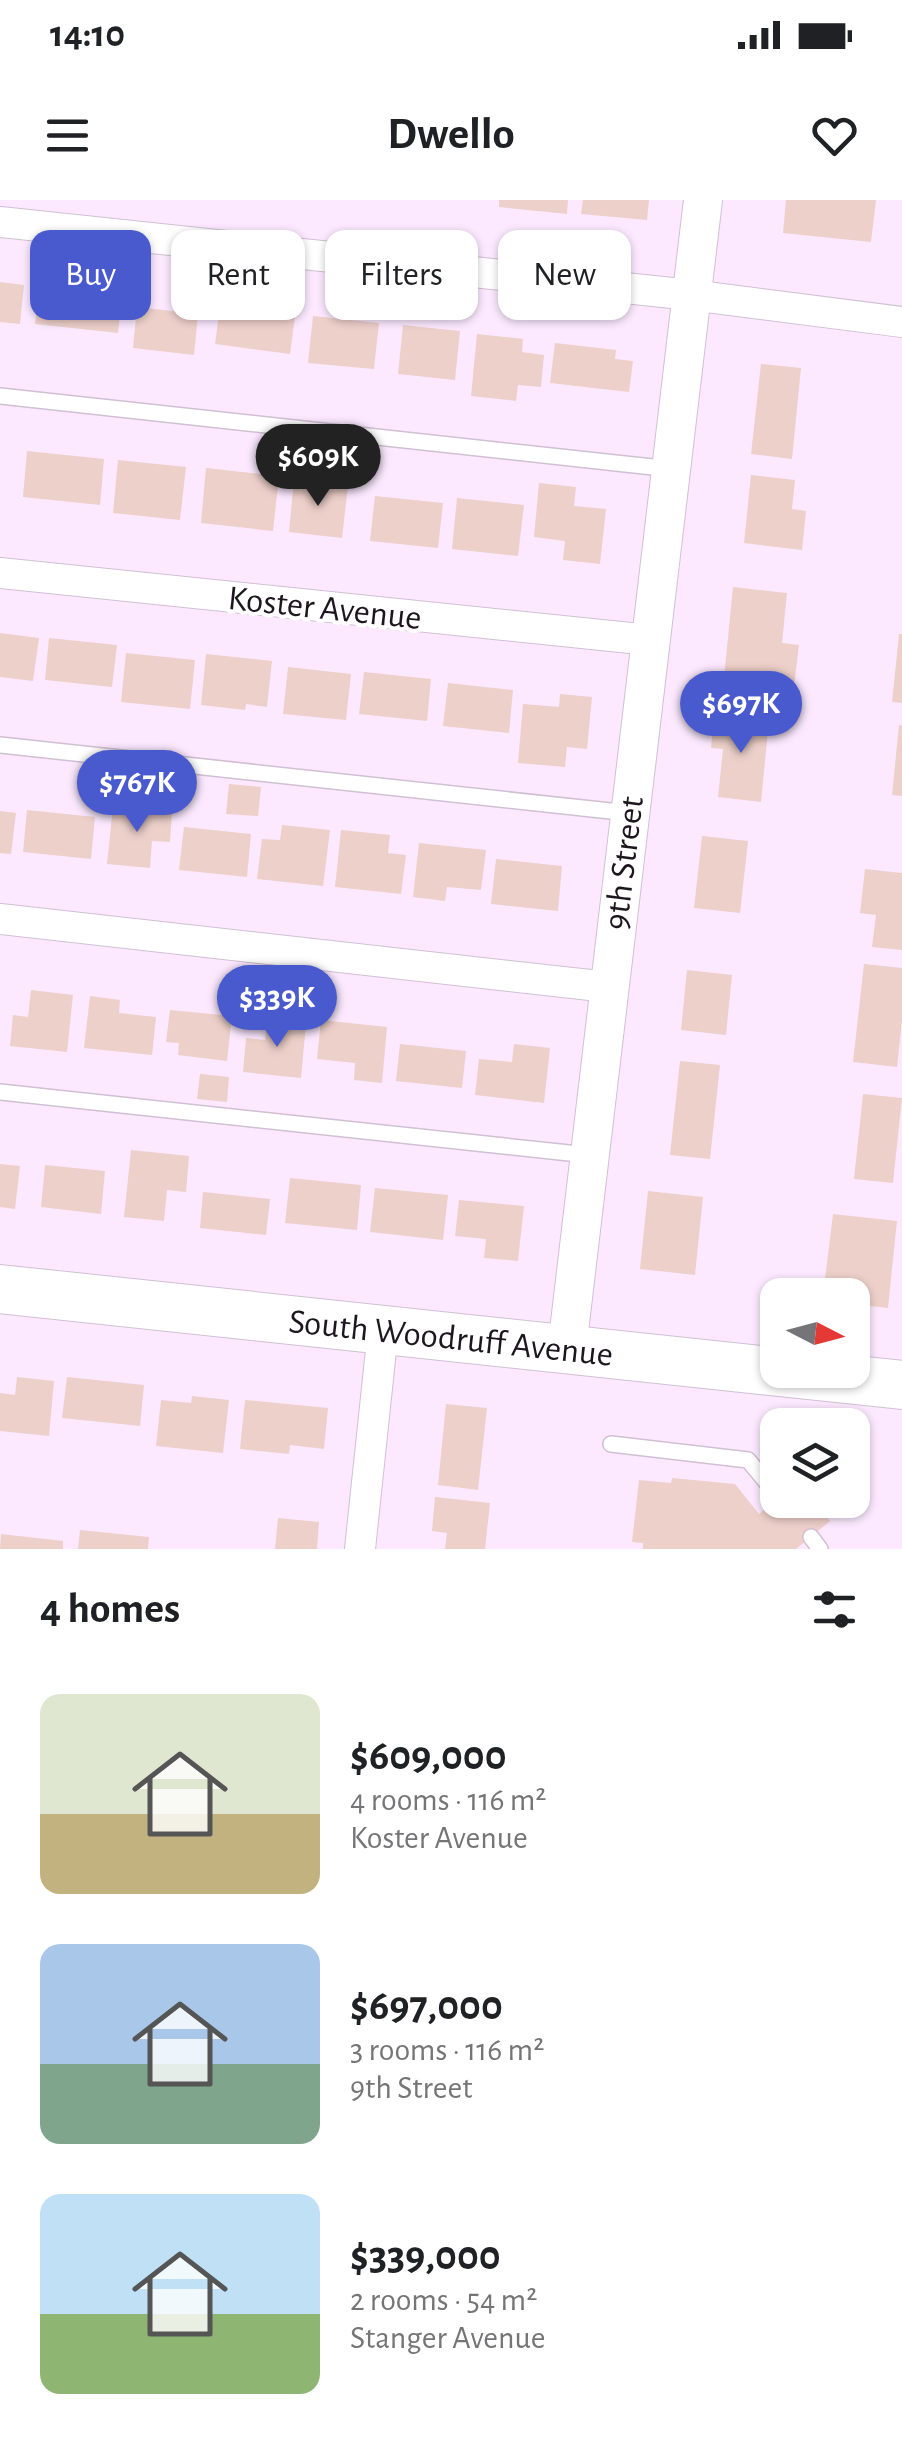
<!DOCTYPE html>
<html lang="en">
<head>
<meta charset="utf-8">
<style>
	:root { --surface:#fff; --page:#f6f6f6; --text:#202124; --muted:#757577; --accent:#4959ce }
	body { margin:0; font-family:"Alegreya Sans",sans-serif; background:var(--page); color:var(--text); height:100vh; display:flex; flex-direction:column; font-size:38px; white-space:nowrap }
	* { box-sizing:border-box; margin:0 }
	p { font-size:32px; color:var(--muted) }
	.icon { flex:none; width:55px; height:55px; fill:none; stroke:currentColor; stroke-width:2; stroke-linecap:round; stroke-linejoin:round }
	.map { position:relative; height:1349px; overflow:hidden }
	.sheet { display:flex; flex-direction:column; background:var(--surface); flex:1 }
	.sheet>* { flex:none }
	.guide { position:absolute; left:30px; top:30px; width:842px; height:90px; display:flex; gap:20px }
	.needle { width:65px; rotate:96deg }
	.controls { position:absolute; left:760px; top:1078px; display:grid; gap:20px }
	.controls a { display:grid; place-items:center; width:110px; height:110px; border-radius:20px; background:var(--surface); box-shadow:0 2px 8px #0004; font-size:50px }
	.price { position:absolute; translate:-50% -85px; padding:0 22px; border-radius:35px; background:var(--accent); color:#fff; font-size:32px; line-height:65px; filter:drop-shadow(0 2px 5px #0008) }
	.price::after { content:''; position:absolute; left:50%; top:60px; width:30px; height:22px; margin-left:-15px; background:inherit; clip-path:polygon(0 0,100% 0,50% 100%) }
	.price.on { background:#222; color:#fff }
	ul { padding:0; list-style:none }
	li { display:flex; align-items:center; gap:30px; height:250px; padding:0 40px }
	li span { display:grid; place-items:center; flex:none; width:280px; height:200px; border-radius:20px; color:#555 }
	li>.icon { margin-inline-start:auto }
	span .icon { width:120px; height:120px; fill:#fffc; stroke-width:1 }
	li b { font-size:42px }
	h2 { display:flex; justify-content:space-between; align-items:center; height:120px; padding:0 40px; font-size:42px }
	.pill { padding:0 35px; border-radius:20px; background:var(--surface); box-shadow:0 2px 8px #0004; font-size:35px; line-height:90px }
	.pill.on { background:var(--accent); color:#fff }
	.status { display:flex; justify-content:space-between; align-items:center; height:70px; padding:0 50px; background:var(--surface); direction:ltr }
	.status svg { height:28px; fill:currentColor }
	header { display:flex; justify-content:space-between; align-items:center; height:130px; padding:0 40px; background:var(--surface); font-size:45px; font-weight:600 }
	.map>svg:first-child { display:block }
	.building { fill:#eed0ca }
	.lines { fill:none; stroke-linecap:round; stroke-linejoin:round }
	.service-casing { stroke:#d2bfd4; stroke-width:18 }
	.minor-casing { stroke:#d2bfd4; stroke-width:32 }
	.tertiary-casing { stroke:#d2bfd4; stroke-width:40 }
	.primary-casing { stroke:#d2bfd4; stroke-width:50 }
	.service { stroke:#fff; stroke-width:15 }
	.minor { stroke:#fff; stroke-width:30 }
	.tertiary { stroke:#fff; stroke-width:38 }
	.primary { stroke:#fff; stroke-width:48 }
	.labels { text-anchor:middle; stroke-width:8; stroke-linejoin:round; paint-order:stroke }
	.street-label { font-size:35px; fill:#1d161e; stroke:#fff }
</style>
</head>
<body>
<div class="status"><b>14:10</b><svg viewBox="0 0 49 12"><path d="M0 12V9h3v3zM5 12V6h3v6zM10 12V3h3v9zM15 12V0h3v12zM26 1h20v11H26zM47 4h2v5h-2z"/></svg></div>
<header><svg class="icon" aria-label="menu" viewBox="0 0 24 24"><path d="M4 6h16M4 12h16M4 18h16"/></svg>Dwello<svg class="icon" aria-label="heart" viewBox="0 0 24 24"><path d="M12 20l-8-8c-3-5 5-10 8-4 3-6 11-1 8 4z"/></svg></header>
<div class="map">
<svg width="902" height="1349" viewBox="0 0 902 1349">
	<rect width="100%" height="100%" fill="#fce9ff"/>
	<!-- building -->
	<path class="building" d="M499,0H568L567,14L499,7Z
		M583,0H649L647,20L581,14Z
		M786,0H876L871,42L783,33Z
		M0,82L24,85L20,124L0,122Z
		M39,87L122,96L118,133L35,124Z
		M137,107L198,114L194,155L133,148Z
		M220,107L295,117L290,154L215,144Z
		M313,116L379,123L374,169L308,163Z
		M403,125L460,131L455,180L398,174Z
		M477,134L523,139L522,152L544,155L541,187L518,185L516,201L471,196Z
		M555,143L616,150L615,159L633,161L629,192L550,183Z
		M761,164L801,168L792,259L751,254Z
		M27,251L104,259L100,305L23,297Z
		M118,260L186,267L180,320L113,313Z
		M206,268L279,276L273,331L201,323Z
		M751,275L795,280L792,309L806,311L802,350L744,343Z
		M294,280L348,286L342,338L289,332Z
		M539,283L576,287L574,306L606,309L600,364L563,360L565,341L534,337Z
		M375,296L443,303L438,348L370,341Z
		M457,298L524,305L518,356L452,349Z
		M733,387L787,393L782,443L799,445L794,486L724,478Z
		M0,433L39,438L33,481L0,477Z
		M899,434H902V503L892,502Z
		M49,438L117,445L112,487L45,480Z
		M126,453L195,460L190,509L121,502Z
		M206,454L272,461L267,507L246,504L245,510L201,505Z
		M288,467L351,474L346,520L283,514Z
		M364,472L431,479L427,521L359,514Z
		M448,483L513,490L509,533L443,526Z
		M560,494L592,497L587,549L567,547L565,567L518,563L523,504L559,507Z
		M714,514L769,520L761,602L718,597L723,549L711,548Z
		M899,525H902V596L892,595Z
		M229,584L261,587L258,616L226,614Z
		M113,606L172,611L170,642L152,641L150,668L107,664Z
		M27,610L95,617L91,659L23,652Z
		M0,611L16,613L11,654L0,653Z
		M282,625L330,630L323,686L257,679L262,639L280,640Z
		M184,627L251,634L247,677L179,670Z
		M341,630L390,635L388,653L406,655L401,694L335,687Z
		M702,636L748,641L740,713L694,708Z
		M419,643L486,650L481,690L447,687L445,701L413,697Z
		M496,659L562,666L558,711L491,704Z
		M865,669L902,673V750L872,747L876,715L860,713Z
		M864,764L902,768V821L897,867L853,862Z
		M687,770L732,775L726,835L681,830Z
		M31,790L73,795L67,852L10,846L13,815L28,817Z
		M90,796L120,800L119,813L156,817L152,855L84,848Z
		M170,810L232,816L227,861L178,855L179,843L166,842Z
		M268,819L306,824L301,878L243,872L246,838L265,840Z
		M321,820L387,827L382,883L354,880L355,863L317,859Z
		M400,844L466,851L462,888L396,881Z
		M514,844L550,848L544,903L475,895L479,859L512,862Z
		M680,861L720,865L710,959L670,955Z
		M200,874L229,877L227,902L197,899Z
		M863,894L902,898L893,983L854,979Z
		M131,950L189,956L186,992L167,990L164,1021L124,1017Z
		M0,964L20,966L15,1009L0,1007Z
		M45,965L105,971L101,1014L41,1007Z
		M290,978L361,985L357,1030L285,1023Z
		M375,988L448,995L443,1040L370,1032Z
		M648,991L703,997L695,1075L640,1069Z
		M203,992L270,999L266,1035L200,1028Z
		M459,1000L524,1006L518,1061L484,1058L486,1039L455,1036Z
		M833,1014L897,1021L888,1108L852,1104V1095H848V1090L824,1087Z
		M17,1177L54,1181L49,1236L0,1231V1193L15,1195Z
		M67,1177L144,1185L140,1226L62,1218Z
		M192,1196L229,1200L223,1253L156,1246L161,1200L191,1203Z
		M245,1200L328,1208L324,1249L290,1245L289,1254L240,1249Z
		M446,1204L487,1208L478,1290L438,1285Z
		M672,1278L735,1284L759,1314L776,1300H813L830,1321L796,1349H643V1343L632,1342L639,1280L671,1283Z
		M435,1297L490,1303L485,1349H445L447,1333L432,1331Z
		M278,1318L319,1322L317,1349H275Z
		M80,1330L149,1337L148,1349H78Z
		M1,1334L63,1341V1349H0Z"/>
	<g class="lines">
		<defs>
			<path id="service" d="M0,196L671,269
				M0,545L629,613
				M0,892L588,955
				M611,1244L748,1260L778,1296
				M811,1337L820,1349"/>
			<path id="minor" d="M0,22L691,95L902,122
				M0,373L650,440
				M0,719L608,787
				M360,1349L383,1131"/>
			<path id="tertiary" d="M567,1148L703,0"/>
			<path id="primary" d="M0,1089L902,1185"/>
		</defs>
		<!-- service casing -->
		<use href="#service" class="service-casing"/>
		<!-- minor casing -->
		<use href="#minor" class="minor-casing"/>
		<!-- tertiary casing -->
		<use href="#tertiary" class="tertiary-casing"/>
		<!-- primary casing -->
		<use href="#primary" class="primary-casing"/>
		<!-- service -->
		<use href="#service" class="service"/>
		<!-- minor -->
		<use href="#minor" class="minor"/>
		<!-- tertiary -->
		<use href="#tertiary" class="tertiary"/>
		<!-- primary -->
		<use href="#primary" class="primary"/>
	</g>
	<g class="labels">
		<!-- street labels -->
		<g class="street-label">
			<text transform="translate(325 407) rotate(6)" y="12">Koster Avenue</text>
			<text transform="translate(623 663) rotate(-83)" y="12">9th Street</text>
			<text transform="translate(451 1137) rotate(6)" y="12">South Woodruff Avenue</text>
		</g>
	</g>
</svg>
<div class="controls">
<a><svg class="needle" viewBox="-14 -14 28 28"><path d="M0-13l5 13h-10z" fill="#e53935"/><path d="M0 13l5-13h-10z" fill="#757577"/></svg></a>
<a><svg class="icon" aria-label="layers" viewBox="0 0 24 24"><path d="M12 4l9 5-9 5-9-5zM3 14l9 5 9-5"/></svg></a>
</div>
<b class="price on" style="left:318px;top:309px">$609K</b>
<b class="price" style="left:741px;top:556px">$697K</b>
<b class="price" style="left:137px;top:635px">$767K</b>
<b class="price" style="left:277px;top:850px">$339K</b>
<div class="guide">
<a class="pill on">Buy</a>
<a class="pill">Rent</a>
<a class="pill">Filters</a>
<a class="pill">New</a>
</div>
</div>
<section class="sheet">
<h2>4 homes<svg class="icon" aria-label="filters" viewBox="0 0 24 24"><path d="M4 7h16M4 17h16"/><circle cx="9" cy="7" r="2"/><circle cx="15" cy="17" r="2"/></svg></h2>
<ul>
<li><span style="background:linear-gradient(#dfe7d0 60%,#c2b280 0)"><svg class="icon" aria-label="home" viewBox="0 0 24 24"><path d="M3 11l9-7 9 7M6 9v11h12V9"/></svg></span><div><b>$609,000</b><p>4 rooms · 116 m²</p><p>Koster Avenue</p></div></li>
<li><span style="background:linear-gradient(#a9c7e8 60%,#7fa58c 0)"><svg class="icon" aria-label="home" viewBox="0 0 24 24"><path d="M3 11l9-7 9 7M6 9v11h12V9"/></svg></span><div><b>$697,000</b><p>3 rooms · 116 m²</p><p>9th Street</p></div></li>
<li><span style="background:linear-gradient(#bfe0f5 60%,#8fb573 0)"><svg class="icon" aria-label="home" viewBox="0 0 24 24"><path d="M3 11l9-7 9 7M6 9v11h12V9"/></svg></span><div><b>$339,000</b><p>2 rooms · 54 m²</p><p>Stanger Avenue</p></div></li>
</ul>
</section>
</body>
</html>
